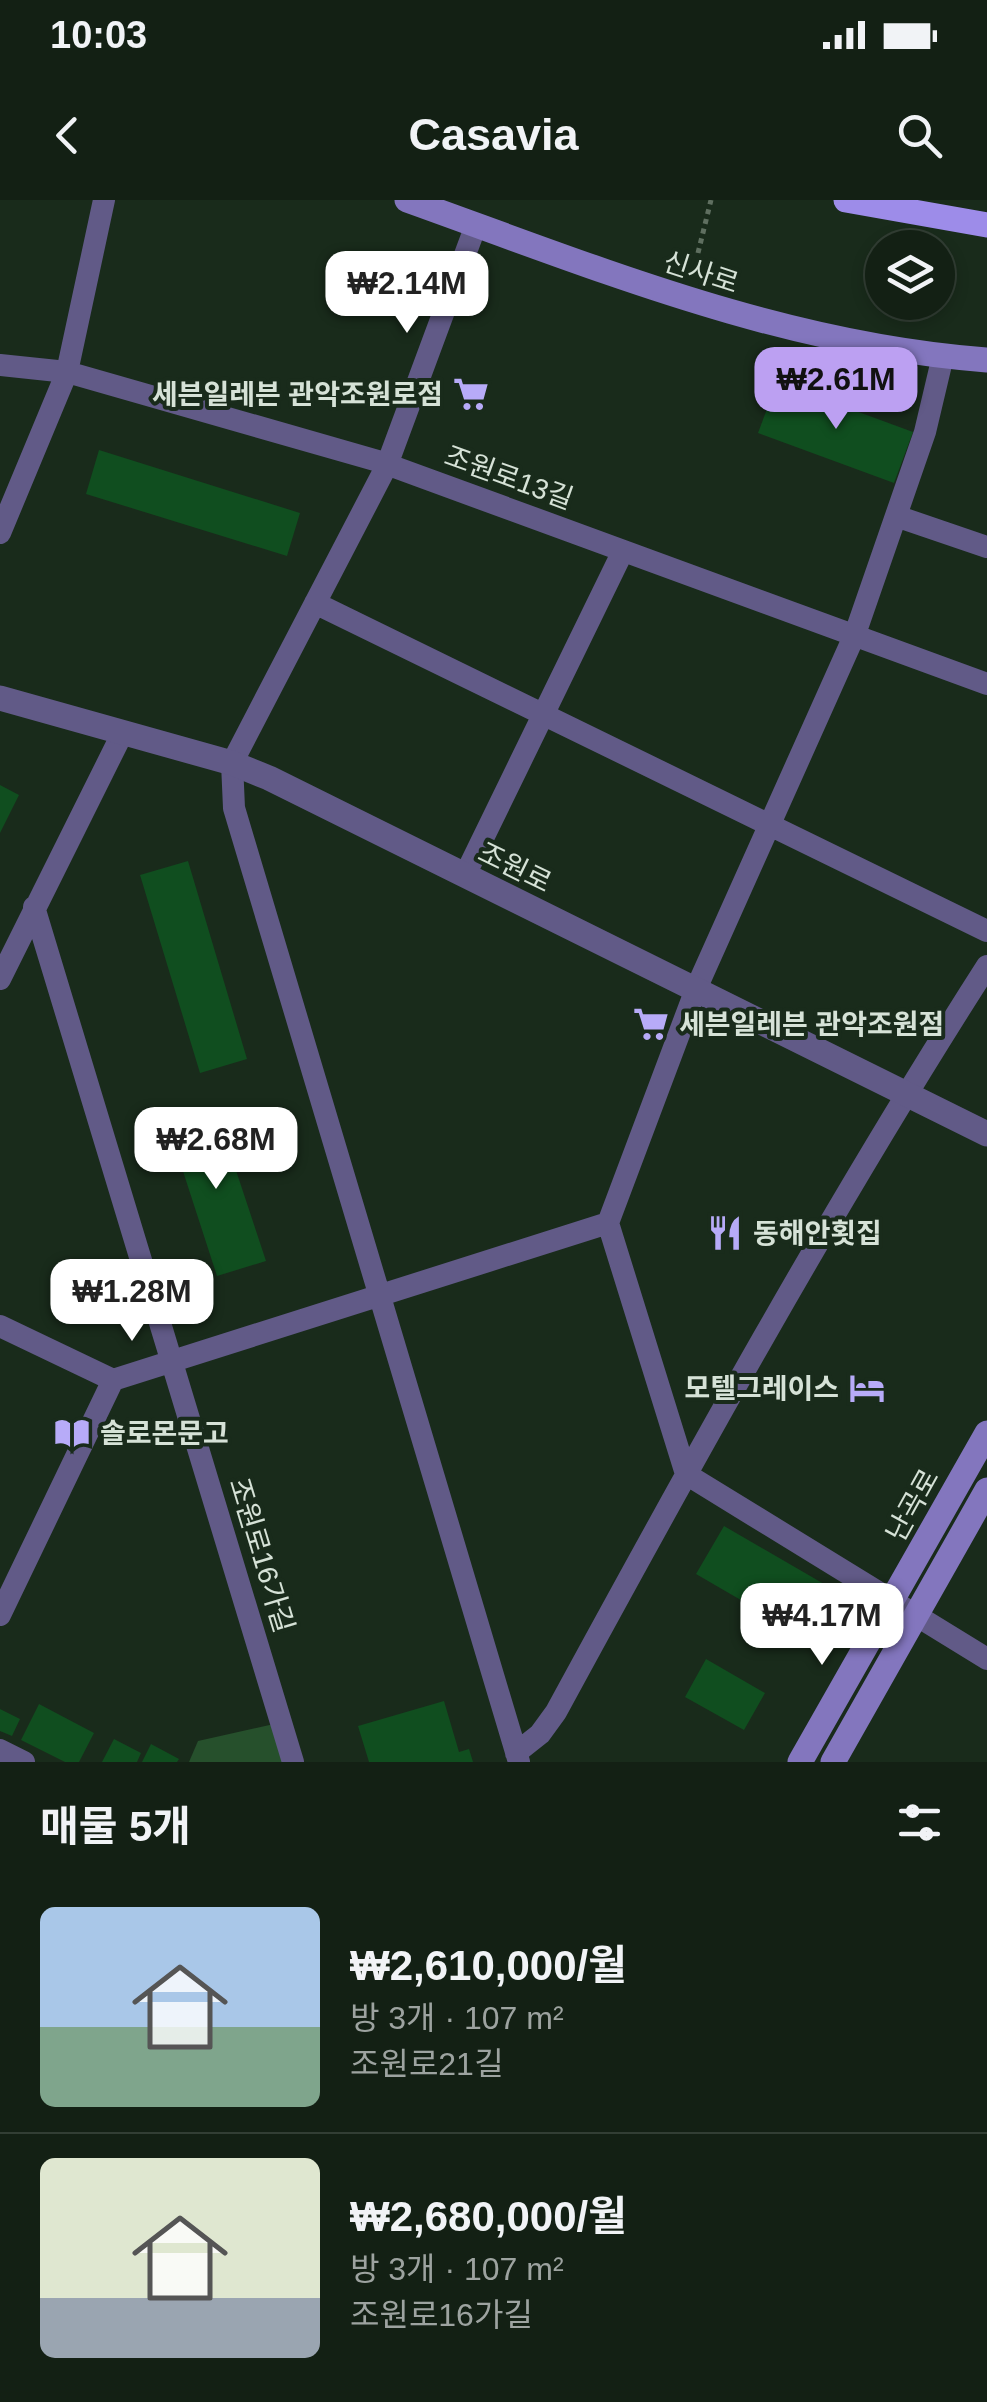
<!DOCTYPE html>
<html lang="ko">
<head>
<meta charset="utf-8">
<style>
	:root { --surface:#132014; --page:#202d22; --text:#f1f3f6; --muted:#9da3a0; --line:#323e34; --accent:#bca0f2 }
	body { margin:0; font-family:Arial,"Noto Sans KR",sans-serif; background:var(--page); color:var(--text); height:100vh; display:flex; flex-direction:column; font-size:38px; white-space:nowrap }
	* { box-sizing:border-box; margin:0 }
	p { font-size:32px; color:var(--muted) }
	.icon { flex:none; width:55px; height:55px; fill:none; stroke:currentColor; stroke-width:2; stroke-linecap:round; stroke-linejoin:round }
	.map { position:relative; height:1562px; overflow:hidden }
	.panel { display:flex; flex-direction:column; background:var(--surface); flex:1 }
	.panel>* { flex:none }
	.fabs { position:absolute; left:865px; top:30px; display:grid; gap:20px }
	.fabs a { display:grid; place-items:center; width:90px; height:90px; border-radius:50%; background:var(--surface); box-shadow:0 5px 15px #0003,0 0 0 2px var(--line); font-size:50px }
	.price { position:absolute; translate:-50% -85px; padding:0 22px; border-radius:20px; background:#fff; color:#222; font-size:32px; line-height:65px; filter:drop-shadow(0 2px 5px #0008) }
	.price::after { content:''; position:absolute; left:50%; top:60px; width:30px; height:22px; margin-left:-15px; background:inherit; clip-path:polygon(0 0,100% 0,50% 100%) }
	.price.selected { background:var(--accent); color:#111 }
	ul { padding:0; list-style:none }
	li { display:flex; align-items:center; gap:30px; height:250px; padding:0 40px }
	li+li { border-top:2px solid var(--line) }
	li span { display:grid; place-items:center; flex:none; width:280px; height:200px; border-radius:15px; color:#555 }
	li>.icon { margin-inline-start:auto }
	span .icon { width:120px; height:120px; fill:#fffc; stroke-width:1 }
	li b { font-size:42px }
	h2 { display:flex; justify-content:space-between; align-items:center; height:120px; padding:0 40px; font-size:42px }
	.status { display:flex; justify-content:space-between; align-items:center; height:70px; padding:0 50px; background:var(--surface); direction:ltr }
	.status svg { height:28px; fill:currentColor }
	header { display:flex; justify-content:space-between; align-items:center; height:130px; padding:0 40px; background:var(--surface); font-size:45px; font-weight:700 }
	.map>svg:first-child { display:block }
	.green { fill:#26502c }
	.building { fill:#104e1f }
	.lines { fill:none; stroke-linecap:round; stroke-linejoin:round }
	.path { stroke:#5f6f60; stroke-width:5; stroke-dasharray:5 5; stroke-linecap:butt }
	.minor { stroke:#615a87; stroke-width:22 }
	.tertiary { stroke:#615a87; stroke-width:25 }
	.secondary { stroke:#8376be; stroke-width:25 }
	.primary { stroke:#9d8ce9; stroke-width:25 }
	.labels { text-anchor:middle; stroke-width:8; stroke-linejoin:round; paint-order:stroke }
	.street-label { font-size:28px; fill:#d6e2d7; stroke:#192b1b }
	.poi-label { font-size:28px; font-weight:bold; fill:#d6e2d7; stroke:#192b1b; text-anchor:start }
</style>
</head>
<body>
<div class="status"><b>10:03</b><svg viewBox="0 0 49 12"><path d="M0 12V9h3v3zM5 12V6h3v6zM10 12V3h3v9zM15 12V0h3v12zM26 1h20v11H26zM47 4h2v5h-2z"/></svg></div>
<header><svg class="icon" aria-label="back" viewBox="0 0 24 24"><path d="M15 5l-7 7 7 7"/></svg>Casavia<svg class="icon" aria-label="search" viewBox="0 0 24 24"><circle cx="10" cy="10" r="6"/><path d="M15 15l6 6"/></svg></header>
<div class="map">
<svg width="987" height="1562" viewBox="0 0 987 1562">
	<rect width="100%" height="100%" fill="#192b1b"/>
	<!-- green -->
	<path class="green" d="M274,1524L286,1562H189L198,1541Z"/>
	<!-- building -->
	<path class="building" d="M777,182L913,232L894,283L758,233Z
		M99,250L300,313L287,356L86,294Z
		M0,585L19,595L0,633Z
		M188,661L247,859L200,873L140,675Z
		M215,907L266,1061L217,1076L167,922Z
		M724,1326L824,1384L796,1432L696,1374Z
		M706,1459L765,1493L744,1530L685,1497Z
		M444,1501L459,1552L469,1549L473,1562H369L358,1526Z
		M39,1504L94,1533L79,1562H65L21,1540Z
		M0,1509L20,1519L12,1536L0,1531Z
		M114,1539L141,1553L137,1562H102Z
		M151,1544L179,1559L177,1562H142Z"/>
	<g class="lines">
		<!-- path -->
		<path class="path" d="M698,53L711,0"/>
		<!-- minor -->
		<path class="minor" d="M476,25L387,265L232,563L234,608L519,1562
			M943,156L925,232L855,434L696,789L608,1023L686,1274L987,1459
			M0,165L67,172L378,261L987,484
			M896,316L987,347
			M0,333L67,172L104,0
			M315,403L987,731
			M470,678L469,667L623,351
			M34,707L293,1562
			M0,779L121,536
			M0,1126L113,1180L608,1023
			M0,1415L113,1180
			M0,1550L24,1562
			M516,1553L540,1534L556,1512C693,1260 832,1008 987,766"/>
		<!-- tertiary -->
		<path class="tertiary" d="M0,498L232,563L269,578L987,934"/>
		<!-- secondary -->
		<path class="secondary" d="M407,0C597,68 783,145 987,160
			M800,1562L987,1233
			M833,1562L987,1290"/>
		<!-- primary -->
		<path class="primary" d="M846,0L987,25"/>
	</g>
	<!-- icons -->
	<defs>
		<symbol id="supermarket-bare" viewBox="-9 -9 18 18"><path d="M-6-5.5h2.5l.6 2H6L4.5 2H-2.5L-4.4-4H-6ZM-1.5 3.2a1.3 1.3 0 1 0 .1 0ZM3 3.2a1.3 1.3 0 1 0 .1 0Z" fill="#b7abf8" stroke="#192b1b" stroke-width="2.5" paint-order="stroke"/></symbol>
		<symbol id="restaurant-bare" viewBox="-9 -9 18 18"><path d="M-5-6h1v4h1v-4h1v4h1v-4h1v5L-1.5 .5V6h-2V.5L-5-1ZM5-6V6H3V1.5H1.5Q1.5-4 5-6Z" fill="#b7abf8" stroke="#192b1b" stroke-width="2.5" paint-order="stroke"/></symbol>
		<symbol id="hotel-bare" viewBox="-9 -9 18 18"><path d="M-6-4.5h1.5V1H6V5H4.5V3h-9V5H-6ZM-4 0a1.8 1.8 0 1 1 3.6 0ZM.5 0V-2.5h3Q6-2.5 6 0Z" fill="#b7abf8" stroke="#192b1b" stroke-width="2.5" paint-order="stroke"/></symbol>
		<symbol id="library-bare" viewBox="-9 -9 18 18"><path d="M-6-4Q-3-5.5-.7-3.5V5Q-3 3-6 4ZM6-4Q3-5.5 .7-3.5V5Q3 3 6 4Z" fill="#b7abf8" stroke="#192b1b" stroke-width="2.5" paint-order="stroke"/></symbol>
	</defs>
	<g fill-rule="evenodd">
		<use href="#supermarket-bare" x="446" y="169" width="50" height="50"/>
		<use href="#supermarket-bare" x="626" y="799" width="50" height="50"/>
		<use href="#restaurant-bare" x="700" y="1008" width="50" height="50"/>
		<use href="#hotel-bare" x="842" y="1163" width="50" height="50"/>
		<use href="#library-bare" x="47" y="1208" width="50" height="50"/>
	</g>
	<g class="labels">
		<!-- street labels -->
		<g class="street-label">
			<text transform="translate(701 72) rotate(18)" y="10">신사로</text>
			<text transform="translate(509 277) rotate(20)" y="10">조원로13길</text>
			<text transform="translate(515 667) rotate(26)" y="10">조원로</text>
			<text transform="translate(912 1305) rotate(-61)" y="10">난곡로</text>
			<text transform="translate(262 1355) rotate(73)" y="10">조원로16가길</text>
		</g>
		<!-- poi labels -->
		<g class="poi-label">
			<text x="443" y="204" text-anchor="end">세븐일레븐 관악조원로점</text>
			<text x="679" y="834">세븐일레븐 관악조원점</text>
			<text x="753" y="1043">동해안횟집</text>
			<text x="839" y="1198" text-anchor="end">모텔그레이스</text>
			<text x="100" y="1243">솔로몬문고</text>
		</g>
	</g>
</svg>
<div class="fabs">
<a><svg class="icon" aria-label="layers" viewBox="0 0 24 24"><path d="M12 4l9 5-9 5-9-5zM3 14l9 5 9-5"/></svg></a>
</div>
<b class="price" style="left:407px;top:136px">₩2.14M</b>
<b class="price selected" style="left:836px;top:232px">₩2.61M</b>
<b class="price" style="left:216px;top:992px">₩2.68M</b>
<b class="price" style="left:132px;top:1144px">₩1.28M</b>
<b class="price" style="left:822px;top:1468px">₩4.17M</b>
</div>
<section class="panel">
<h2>매물 5개<svg class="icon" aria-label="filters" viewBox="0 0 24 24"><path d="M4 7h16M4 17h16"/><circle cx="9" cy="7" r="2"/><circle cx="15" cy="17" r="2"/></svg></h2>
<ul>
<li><span style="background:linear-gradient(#a9c7e8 60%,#7fa58c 0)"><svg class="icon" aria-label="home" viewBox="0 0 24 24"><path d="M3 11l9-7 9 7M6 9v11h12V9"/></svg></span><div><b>₩2,610,000/월</b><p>방 3개 · 107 m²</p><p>조원로21길</p></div></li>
<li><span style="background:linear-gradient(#dfe7d0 70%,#9aa5b1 0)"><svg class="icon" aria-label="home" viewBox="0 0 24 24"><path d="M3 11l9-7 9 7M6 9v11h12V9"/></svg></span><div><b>₩2,680,000/월</b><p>방 3개 · 107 m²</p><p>조원로16가길</p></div></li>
</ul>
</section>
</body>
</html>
